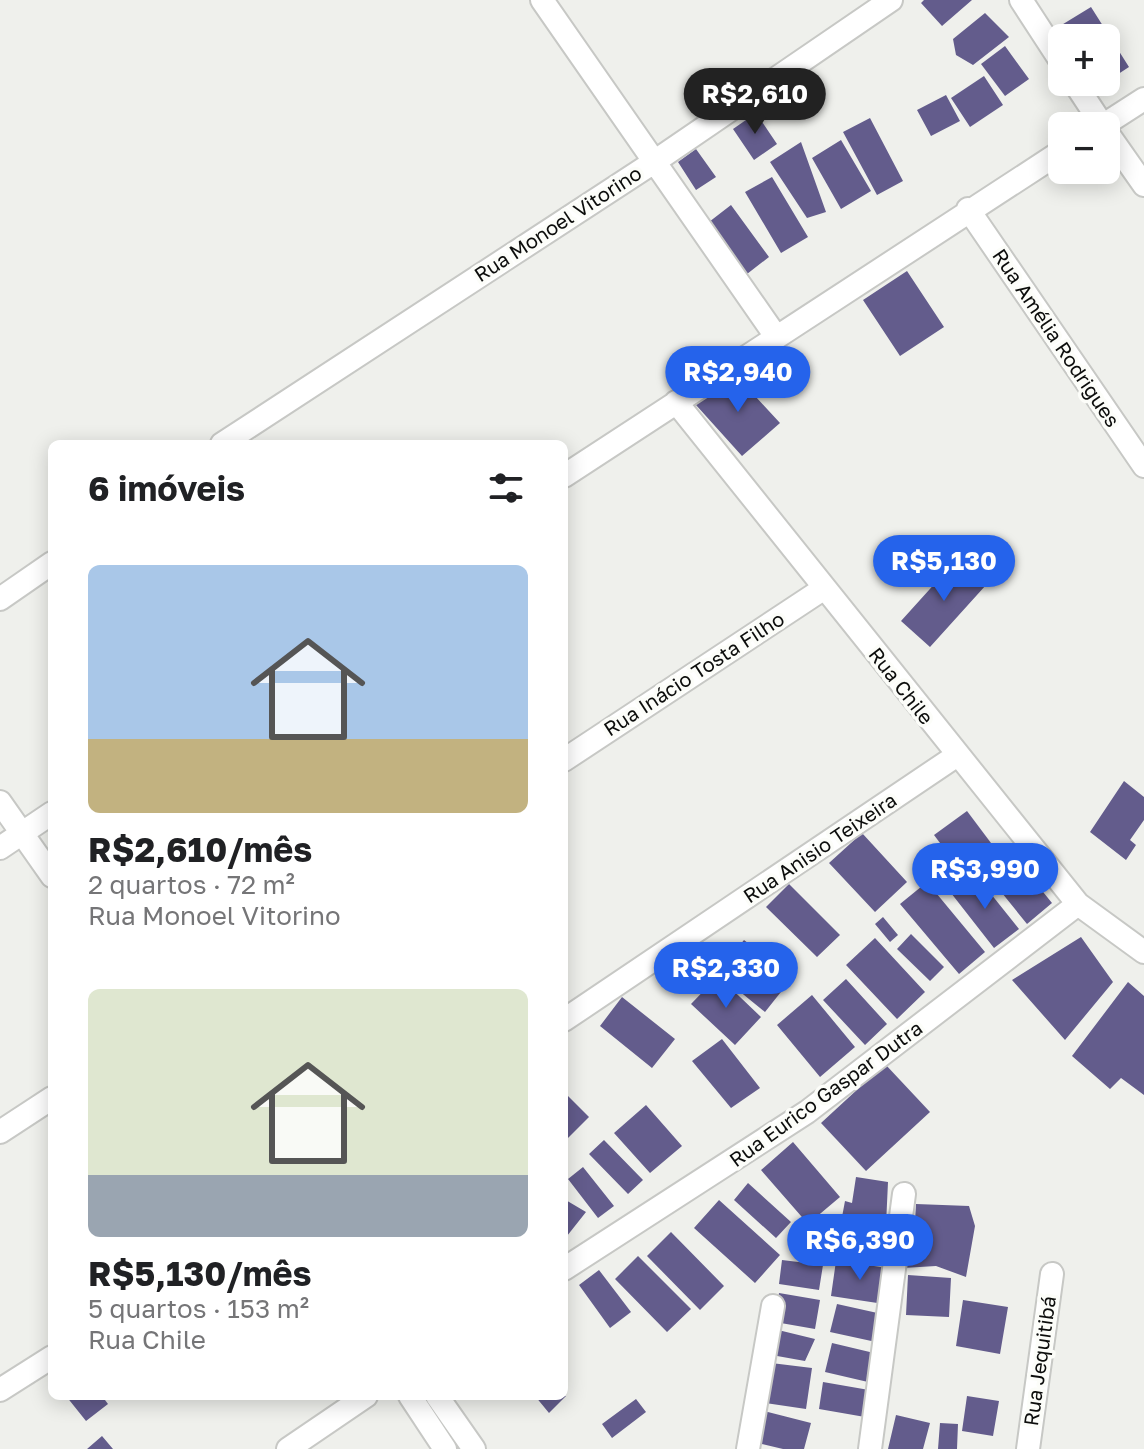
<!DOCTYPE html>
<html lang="pt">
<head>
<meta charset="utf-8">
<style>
	:root { --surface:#fff; --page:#f2f2f2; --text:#202124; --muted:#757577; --accent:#2563eb }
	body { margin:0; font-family:"Golos Text",sans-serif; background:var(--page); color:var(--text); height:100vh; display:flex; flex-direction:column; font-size:30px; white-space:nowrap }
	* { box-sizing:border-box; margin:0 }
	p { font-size:26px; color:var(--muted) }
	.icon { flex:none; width:44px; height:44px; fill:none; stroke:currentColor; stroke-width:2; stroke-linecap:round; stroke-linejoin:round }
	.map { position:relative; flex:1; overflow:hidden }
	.sheet { position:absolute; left:48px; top:440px; width:520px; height:960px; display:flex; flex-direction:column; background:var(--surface); border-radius:12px; box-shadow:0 4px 20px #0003 }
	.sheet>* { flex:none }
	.buttons { position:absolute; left:1048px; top:24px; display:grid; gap:16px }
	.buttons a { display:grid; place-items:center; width:72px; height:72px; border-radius:12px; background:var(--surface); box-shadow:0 4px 20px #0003; font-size:40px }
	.price { position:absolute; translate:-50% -68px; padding:0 18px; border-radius:28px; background:var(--accent); color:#fff; font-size:26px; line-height:52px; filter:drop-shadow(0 2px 4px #0008) }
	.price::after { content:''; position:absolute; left:50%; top:48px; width:24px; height:18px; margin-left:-12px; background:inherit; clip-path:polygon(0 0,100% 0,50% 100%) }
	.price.on { background:#222; color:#fff }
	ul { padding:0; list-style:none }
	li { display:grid; align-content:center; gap:16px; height:424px; padding:0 40px }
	li span { display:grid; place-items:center; height:248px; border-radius:12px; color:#555 }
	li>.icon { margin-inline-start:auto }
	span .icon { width:144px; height:144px; fill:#fffc; stroke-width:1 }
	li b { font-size:34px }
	h2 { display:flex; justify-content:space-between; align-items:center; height:96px; padding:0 40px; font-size:34px }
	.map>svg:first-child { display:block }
	.building { fill:#635c8c }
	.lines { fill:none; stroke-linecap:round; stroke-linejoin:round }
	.street-casing { stroke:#c7c8c5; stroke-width:26 }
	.street { stroke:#fff; stroke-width:22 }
	.labels { text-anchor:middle; stroke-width:7; stroke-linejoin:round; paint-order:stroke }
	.street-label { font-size:20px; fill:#0c0d0c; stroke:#fcfdf9 }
</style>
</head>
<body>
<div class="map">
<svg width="1144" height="1449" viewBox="0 0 1144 1449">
	<rect width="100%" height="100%" fill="#eff0ec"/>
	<!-- building -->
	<path class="building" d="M924,0H972L942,26L921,3Z
		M1091,7L1129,67L1106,82V38H1061L1055,29Z
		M985,13L1009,37L973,65L956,55L953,39Z
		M1005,46L1029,79L1005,96L981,64Z
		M984,76L1003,105L970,127L951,98Z
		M946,95L960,121L931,136L917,110Z
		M756,113L777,144L754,160L733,129Z
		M870,118L903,181L877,195L843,132Z
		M841,140L871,191L841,209L812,158Z
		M801,142L826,212L807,218L770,162Z
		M696,149L716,177L696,190L678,162Z
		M772,177L808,237L781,253L745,192Z
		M731,205L769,257L747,274L709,222Z
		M907,271L944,327L900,356L863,300Z
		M733,372L780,423L742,456L696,405Z
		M957,559L986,585L930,647L901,621Z
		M1124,781L1144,797V820L1130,840L1136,845L1126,860L1090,832Z
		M967,811L997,851L964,875L934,835Z
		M862,833L907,882L875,912L829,863Z
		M1014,856L1052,903L1027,924L989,877Z
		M975,874L1019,929L994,948L951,893Z
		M927,882L985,952L959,974L900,904Z
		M789,884L840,935L817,957L766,907Z
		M883,917L898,935L890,942L875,924Z
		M911,934L944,967L930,981L897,949Z
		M1081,937L1113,982L1065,1040L1012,980Z
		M875,938L925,992L897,1019L846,965Z
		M744,940L792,978L765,1012L717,973Z
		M718,976L761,1017L735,1045L691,1004Z
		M846,979L887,1024L865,1045L823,1000Z
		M1128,982L1144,996V1095L1121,1078L1110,1089L1072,1056Z
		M812,995L855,1047L820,1077L777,1025Z
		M622,997L675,1039L652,1068L600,1026Z
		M722,1039L760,1088L731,1108L692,1061Z
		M885,1064L930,1112L866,1171L821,1123Z
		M564,1092L589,1117L564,1142Z
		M646,1105L682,1146L650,1173L614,1133Z
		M604,1140L643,1180L628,1194L589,1154Z
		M793,1142L840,1197L808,1224L761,1170Z
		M583,1167L614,1206L598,1218L568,1179Z
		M856,1177L888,1182L886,1225L842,1217L845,1201L852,1203Z
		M748,1183L791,1222L776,1238L734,1200Z
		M564,1199L586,1212L567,1236L564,1235Z
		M719,1200L780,1255L755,1283L694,1228Z
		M916,1204L969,1206L975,1226L966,1277L936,1266L903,1268L906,1237H914Z
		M840,1224L878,1234L875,1255L859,1252L858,1258L835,1253Z
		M671,1232L724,1286L700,1310L647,1256Z
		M638,1256L691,1309L667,1332L615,1279Z
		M782,1260L823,1265L819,1290L779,1284Z
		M836,1261L889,1268L884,1304L831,1296Z
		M599,1270L631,1312L610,1328L579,1285Z
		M908,1275L951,1278L949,1317L906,1315Z
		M779,1293L820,1300L815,1329L775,1322Z
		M963,1300L1008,1307L1000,1354L956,1346Z
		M837,1304L882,1314L876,1342L830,1332Z
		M774,1329L815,1339L805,1361L766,1354Z
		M832,1343L874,1353L868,1382L825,1372Z
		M763,1362L812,1368L806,1409L758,1402Z
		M823,1382L869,1390L865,1417L819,1409Z
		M66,1396H102L108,1404L86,1421Z
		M535,1396H566L549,1413Z
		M967,1396L999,1401L993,1436L962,1431Z
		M636,1399L646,1412L612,1438L602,1424Z
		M760,1410L811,1423L804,1449H783L753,1442Z
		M896,1415L930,1423L923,1449H888Z
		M940,1423L958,1424L957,1449H938Z
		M102,1436L113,1449H87Z"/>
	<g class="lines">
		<defs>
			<path id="street" d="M542,0L775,335
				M1021,0L1062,63
				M1074,82L1103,126
				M1102,126L1144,99
				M1106,131L1144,185
				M968,209L1144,466
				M676,402L1078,904L1144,952
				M222,444L654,162L891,0
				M564,476L1062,151
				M0,599L52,563
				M564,760L823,589
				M0,802L52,876
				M0,848L52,813
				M564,1020L956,756
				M0,1132L52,1098
				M564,1269L807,1112L1078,904
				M0,1390L52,1357
				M410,1396L445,1449
				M437,1396L474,1449
				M288,1449L366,1396
				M748,1449L773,1306
				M870,1449L904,1194
				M1028,1449L1052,1274"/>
		</defs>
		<!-- street casing -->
		<use href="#street" class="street-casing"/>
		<!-- street -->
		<use href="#street" class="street"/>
	</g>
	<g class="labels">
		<!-- street labels -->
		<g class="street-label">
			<text transform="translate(558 224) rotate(-33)" y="7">Rua Monoel Vitorino</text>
			<text transform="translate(1056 338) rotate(56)" y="7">Rua Amélia Rodrigues</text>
			<text transform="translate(694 674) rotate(-33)" y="7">Rua Inácio Tosta Filho</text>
			<text transform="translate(901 686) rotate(52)" y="7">Rua Chile</text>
			<text transform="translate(820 848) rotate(-34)" y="7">Rua Anisio Teixeira</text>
			<text transform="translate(826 1094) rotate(-36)" y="7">Rua Eurico Gaspar Dutra</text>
			<text transform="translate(1040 1361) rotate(-82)" y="7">Rua Jequitibá</text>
		</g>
	</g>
</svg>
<div class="buttons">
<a>+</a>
<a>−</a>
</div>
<b class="price on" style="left:755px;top:136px">R$2,610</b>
<b class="price" style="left:738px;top:414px">R$2,940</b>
<b class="price" style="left:944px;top:603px">R$5,130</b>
<b class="price" style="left:985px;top:911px">R$3,990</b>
<b class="price" style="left:726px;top:1010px">R$2,330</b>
<b class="price" style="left:860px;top:1282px">R$6,390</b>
<section class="sheet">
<h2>6 imóveis<svg class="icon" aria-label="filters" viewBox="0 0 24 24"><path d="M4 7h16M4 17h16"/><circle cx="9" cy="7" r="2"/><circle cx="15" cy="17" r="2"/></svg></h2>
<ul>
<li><span style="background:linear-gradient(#a9c7e8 70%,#c2b280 0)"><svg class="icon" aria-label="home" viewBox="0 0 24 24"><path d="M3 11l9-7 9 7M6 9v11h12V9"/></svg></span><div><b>R$2,610/mês</b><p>2 quartos · 72 m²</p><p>Rua Monoel Vitorino</p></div></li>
<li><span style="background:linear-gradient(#dfe7d0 75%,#9aa5b1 0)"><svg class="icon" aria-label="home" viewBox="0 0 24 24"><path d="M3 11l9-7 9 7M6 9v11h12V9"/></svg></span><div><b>R$5,130/mês</b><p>5 quartos · 153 m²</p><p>Rua Chile</p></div></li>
</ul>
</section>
</div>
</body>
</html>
